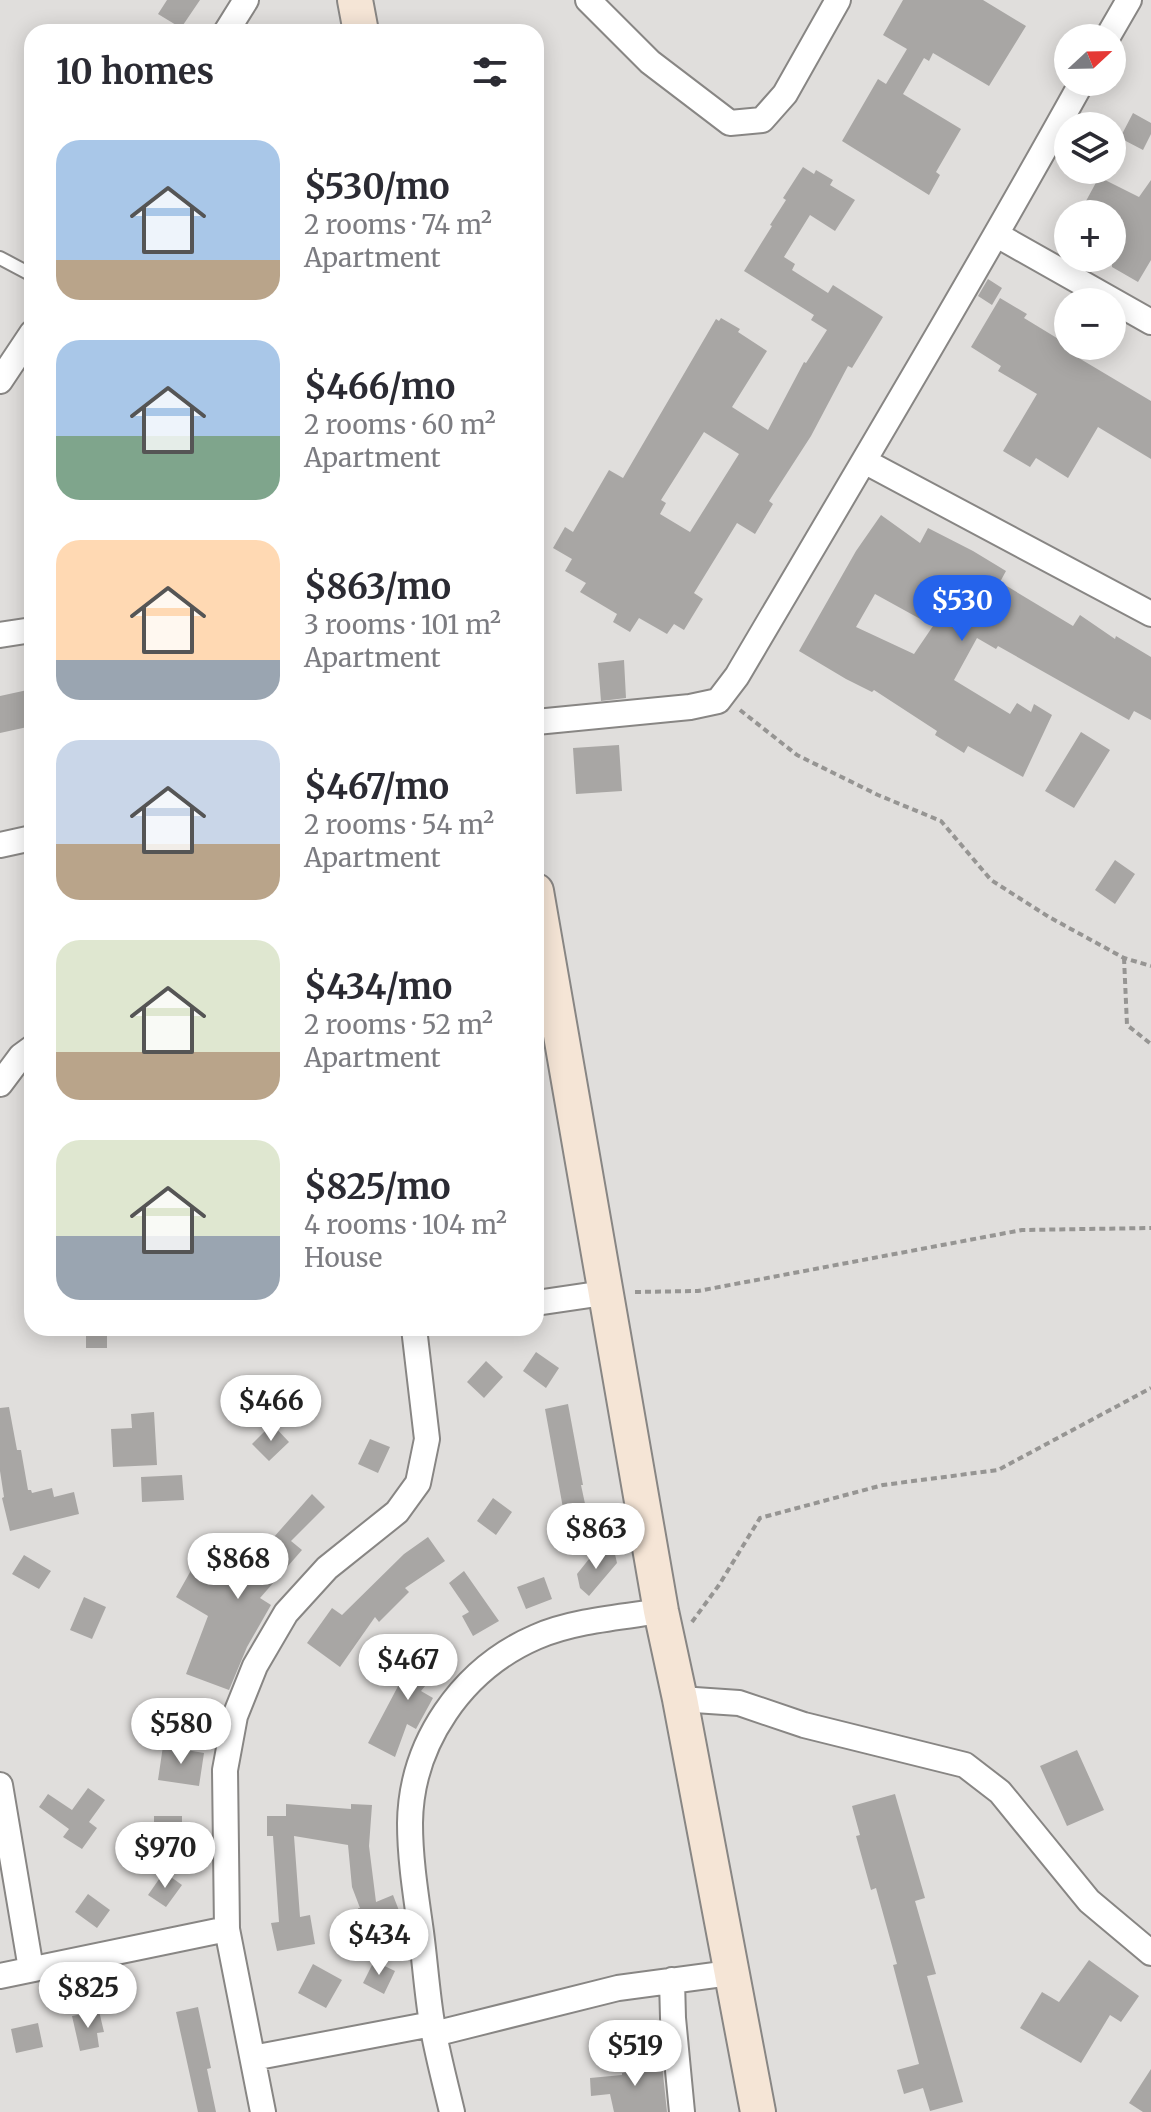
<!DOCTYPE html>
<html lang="en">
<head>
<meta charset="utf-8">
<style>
	:root { --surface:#fff; --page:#f2f2f3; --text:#2b2b33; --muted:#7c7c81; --accent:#2563eb }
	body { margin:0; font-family:Merriweather,serif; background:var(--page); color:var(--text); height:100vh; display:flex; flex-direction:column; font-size:30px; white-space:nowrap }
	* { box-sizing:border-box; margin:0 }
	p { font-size:26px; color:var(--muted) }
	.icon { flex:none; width:44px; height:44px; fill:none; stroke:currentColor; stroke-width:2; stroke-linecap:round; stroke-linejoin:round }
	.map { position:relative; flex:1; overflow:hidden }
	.drawer { position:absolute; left:24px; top:24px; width:520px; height:1312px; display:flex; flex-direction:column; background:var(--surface); border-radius:24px; box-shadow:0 4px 20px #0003 }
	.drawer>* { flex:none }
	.needle { width:52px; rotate:68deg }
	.tools { position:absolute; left:1054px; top:24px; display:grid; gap:16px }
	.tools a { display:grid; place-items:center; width:72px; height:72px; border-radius:50%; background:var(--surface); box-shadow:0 4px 20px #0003; font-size:40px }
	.price { position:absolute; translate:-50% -68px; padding:0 18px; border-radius:28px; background:#fff; color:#222; font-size:26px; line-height:52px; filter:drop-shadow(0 2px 4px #0008) }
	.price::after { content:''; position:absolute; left:50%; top:48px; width:24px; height:18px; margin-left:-12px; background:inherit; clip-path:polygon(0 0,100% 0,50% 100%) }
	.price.active { background:var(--accent); color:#fff }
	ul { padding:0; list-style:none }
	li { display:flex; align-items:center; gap:24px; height:200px; padding:0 32px }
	li span { display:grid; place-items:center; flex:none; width:224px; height:160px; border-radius:24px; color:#555 }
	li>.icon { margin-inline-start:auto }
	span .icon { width:96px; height:96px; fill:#fffc; stroke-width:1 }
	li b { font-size:34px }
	h2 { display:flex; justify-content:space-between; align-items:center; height:96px; padding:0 32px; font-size:34px }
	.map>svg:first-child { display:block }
	.building { fill:#a8a6a4; fill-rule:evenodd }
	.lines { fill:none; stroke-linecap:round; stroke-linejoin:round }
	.lane-casing { stroke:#888684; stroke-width:16 }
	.street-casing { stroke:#888684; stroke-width:28 }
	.secondary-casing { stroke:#888684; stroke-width:38 }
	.path { stroke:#969593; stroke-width:4; stroke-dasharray:6 4; stroke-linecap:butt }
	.lane { stroke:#fff; stroke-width:12 }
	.street { stroke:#fff; stroke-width:24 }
	.secondary { stroke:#f5e5d6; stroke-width:34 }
</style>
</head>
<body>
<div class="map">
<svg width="1151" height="2112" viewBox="0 0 1151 2112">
	<rect width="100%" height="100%" fill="#e0dedc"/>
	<!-- building -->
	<path class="building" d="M167,0H200L181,28L158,14Z
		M903,0H983L1026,26L989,86L933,53L929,61L924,58L903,94L961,129L936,172L940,175L929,195L842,141L878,79L886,84L907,49L883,35Z
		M1133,113L1151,123V134L1143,150L1120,138Z
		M803,167L814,174L816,170L833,180L830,185L855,200L835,231L810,215L784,257L795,264L792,270L828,293L833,285L883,317L852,368L848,366L811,436L769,501L773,504L755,534L737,523L694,593L703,599L684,630L674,624L667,634L639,618L630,632L613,622L617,614L580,592L586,583L565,571L572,559L553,548L565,527L573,532L609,470L623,478L716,319L719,321L721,318L740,329L738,332L767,351L732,407L768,430L804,362L806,363L827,330L811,320L814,315L744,271L772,226L770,225L786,200L783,198ZM704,432L739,454L690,532L660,514L666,503L661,500Z
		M1099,177L1139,197L1151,180V260L1138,282L1112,267V238L1123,220L1086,201Z
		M988,279L1002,288L992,305L978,296Z
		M1000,298L1027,314L1024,318L1070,346L1067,351L1151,401V459L1098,427L1068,478L1036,458L1030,467L1003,451L1037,394L998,371L1001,366L971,347Z
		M881,515L920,543L928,528L973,551L1006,571L1000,582L1073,626L1080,615L1115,639L1116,636L1151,657V720L1134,711L1129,720L998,646L996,649L977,638L954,680L1010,714L1017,703L1031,712L1034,704L1052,715L1023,777L968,746L964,753L935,735L937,731L874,690L872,692L846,679L799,651L856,551ZM875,594L933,626L914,654L856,627Z
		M624,660L626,698L601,701L598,663Z
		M32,689V726L0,733V696Z
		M1081,732L1110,750L1074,808L1045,791Z
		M619,745L622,791L576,794L573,748Z
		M1115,860L1135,874L1115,904L1095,890Z
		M86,1328H107V1348H86Z
		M536,1352L559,1368L546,1388L523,1371Z
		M486,1361L503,1377L484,1398L467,1382Z
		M568,1404L583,1485H581L592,1536L569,1541L545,1409Z
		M9,1407L17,1450H21L28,1490H31L32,1493L52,1488L54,1497L74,1492L79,1514L10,1531L2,1498L4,1497L0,1471V1408Z
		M154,1412L157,1465L113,1467L111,1429L132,1428L131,1414Z
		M272,1424L289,1442L269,1461L252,1444Z
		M370,1439L390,1447L378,1473L358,1464Z
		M182,1475L184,1500L142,1502L141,1477Z
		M312,1494L325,1507L291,1541L302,1550L260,1598L271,1605L247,1647L229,1690L186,1674L208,1616L176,1597L198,1558L235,1581Z
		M493,1498L512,1512L496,1535L477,1521Z
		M428,1537L445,1561L405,1588L409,1592L379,1622L375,1617L340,1667L307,1643L332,1608L342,1615L404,1554Z
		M614,1550L617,1563L589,1596L580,1588L577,1574L593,1554Z
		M24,1555L51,1571L39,1589L12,1574Z
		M464,1571L499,1621L473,1636L462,1616L469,1612L449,1583Z
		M544,1577L552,1599L526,1609L517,1587Z
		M84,1597L106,1607L92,1639L70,1630Z
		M430,1643L448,1658L421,1691L433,1698L416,1729L407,1724L395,1757L368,1743L405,1673Z
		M163,1746L204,1753L199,1786L158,1780Z
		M1077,1750L1104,1810L1067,1826L1040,1766Z
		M88,1788L105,1800L89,1822L97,1828L82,1849L63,1837L69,1829L39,1807L48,1794L72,1810Z
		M895,1794L925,1898L915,1901L936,1974L927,1976L963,2102L930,2111L923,2088L904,2094L897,2070L919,2064L893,1965L897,1964L876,1888L871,1890L856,1836L860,1835L852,1806Z
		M286,1804L351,1809V1804L372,1805L369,1846L376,1902L393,1895L403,1921L379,1931L381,1945L374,1947L358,1908H360L352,1887L348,1845L294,1836L300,1917L310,1915L315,1944L277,1951L271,1923L279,1922L273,1836H267V1816H286Z
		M154,1816H182V1847H154Z
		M164,1872L182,1885L166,1907L148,1895Z
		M88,1894L110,1910L97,1928L75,1912Z
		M1089,1960L1139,1996L1121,2022L1110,2015L1081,2063L1020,2028L1042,1992L1059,2002Z
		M374,1961L395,1971L384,1994L363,1983Z
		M313,1964L342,1980L326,2008L298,1993Z
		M198,2007L211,2068L207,2069L216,2112H198L176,2012Z
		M99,2011L104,2032L97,2033L99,2047L80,2051L72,2016Z
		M38,2023L43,2047L16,2053L11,2029Z
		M652,2055L654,2066L662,2065L667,2112H614L610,2094L591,2096L590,2078L622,2075V2073L636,2070L634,2058Z
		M1151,2069V2112H1143L1129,2103Z"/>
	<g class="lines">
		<defs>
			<path id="lane" d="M0,258L32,275"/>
			<path id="street" d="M588,0L650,62L730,123L762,120L785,94L838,0
				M226,32L246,0
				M1107,38L1129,0
				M997,235L1151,322
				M0,381L32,333
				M864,461L1151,614
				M0,635L32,630
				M536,722L690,707L718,701L737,676C853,479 971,282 1082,82
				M0,845L32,838
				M0,1084L21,1056L32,1048
				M536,1303L604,1293
				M680,1699L739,1703L804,1725L965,1765L1000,1792L1089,1901L1151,1953
				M0,1785L31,1969
				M0,1976L227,1929
				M672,1980L673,2018L682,2112
				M434,2034L618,1988L730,1973
				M253,2058L432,2024
				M263,2112L227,1929L225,1770L235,1716L255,1666L286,1613L327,1568L397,1512L418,1483L427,1439L414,1328
				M452,2112C445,2082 437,2053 432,2023C427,1993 425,1962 421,1932C416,1896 410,1860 410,1823C411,1743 462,1669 536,1637C572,1621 621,1617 661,1611"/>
			<path id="secondary" d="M355,0L361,32
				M536,891L661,1611L680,1699L758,2112"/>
		</defs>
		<!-- lane casing -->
		<use href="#lane" class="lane-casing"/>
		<!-- street casing -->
		<use href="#street" class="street-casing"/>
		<!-- secondary casing -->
		<use href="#secondary" class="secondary-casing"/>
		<!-- path -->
		<path class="path" d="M740,710L797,755L878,795L941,821L991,880L1049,917L1124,958L1151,966
			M1124,958L1127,1025L1151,1044
			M635,1292L698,1291L1022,1230L1151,1228
			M692,1622L719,1585L760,1518L883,1485L998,1470L1151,1388"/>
		<!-- lane -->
		<use href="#lane" class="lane"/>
		<!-- street -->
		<use href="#street" class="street"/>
		<!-- secondary -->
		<use href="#secondary" class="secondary"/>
	</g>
</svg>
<div class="tools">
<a><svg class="needle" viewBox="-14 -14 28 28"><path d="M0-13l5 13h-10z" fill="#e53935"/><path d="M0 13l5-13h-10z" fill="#7c7c81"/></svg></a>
<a><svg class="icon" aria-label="layers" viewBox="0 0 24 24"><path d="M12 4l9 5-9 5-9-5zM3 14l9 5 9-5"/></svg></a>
<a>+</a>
<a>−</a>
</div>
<b class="price active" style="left:962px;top:643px">$530</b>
<b class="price" style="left:271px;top:1443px">$466</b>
<b class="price" style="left:596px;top:1571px">$863</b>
<b class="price" style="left:238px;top:1601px">$868</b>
<b class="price" style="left:408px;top:1702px">$467</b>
<b class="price" style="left:181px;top:1766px">$580</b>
<b class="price" style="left:165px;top:1890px">$970</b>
<b class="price" style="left:379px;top:1977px">$434</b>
<b class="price" style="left:88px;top:2030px">$825</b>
<b class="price" style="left:635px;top:2088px">$519</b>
<section class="drawer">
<h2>10 homes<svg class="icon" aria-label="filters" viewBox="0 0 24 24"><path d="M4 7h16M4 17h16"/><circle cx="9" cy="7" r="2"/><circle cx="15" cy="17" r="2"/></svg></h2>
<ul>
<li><span style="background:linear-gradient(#a9c7e8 75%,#b9a48a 0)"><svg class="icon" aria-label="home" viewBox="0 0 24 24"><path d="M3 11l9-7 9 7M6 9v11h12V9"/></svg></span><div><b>$530/mo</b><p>2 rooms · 74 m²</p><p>Apartment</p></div></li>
<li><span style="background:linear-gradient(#a9c7e8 60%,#7fa58c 0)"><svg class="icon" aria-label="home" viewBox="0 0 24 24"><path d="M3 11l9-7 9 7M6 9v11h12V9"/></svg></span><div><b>$466/mo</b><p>2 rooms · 60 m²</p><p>Apartment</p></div></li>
<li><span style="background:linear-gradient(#ffd9b3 75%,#9aa5b1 0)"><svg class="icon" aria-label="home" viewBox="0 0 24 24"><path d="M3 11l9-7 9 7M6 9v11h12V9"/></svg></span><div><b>$863/mo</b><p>3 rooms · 101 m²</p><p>Apartment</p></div></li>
<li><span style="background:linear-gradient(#c9d6e8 65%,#b9a48a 0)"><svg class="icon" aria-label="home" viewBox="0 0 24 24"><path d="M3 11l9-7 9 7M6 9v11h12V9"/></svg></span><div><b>$467/mo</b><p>2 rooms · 54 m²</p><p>Apartment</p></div></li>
<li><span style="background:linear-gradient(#dfe7d0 70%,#b9a48a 0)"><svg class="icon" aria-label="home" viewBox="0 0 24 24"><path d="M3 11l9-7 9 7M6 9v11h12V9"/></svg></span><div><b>$434/mo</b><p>2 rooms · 52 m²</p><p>Apartment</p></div></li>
<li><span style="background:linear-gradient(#dfe7d0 60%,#9aa5b1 0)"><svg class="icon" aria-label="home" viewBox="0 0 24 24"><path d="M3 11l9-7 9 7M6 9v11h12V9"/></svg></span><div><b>$825/mo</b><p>4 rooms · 104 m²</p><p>House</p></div></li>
</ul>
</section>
</div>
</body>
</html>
